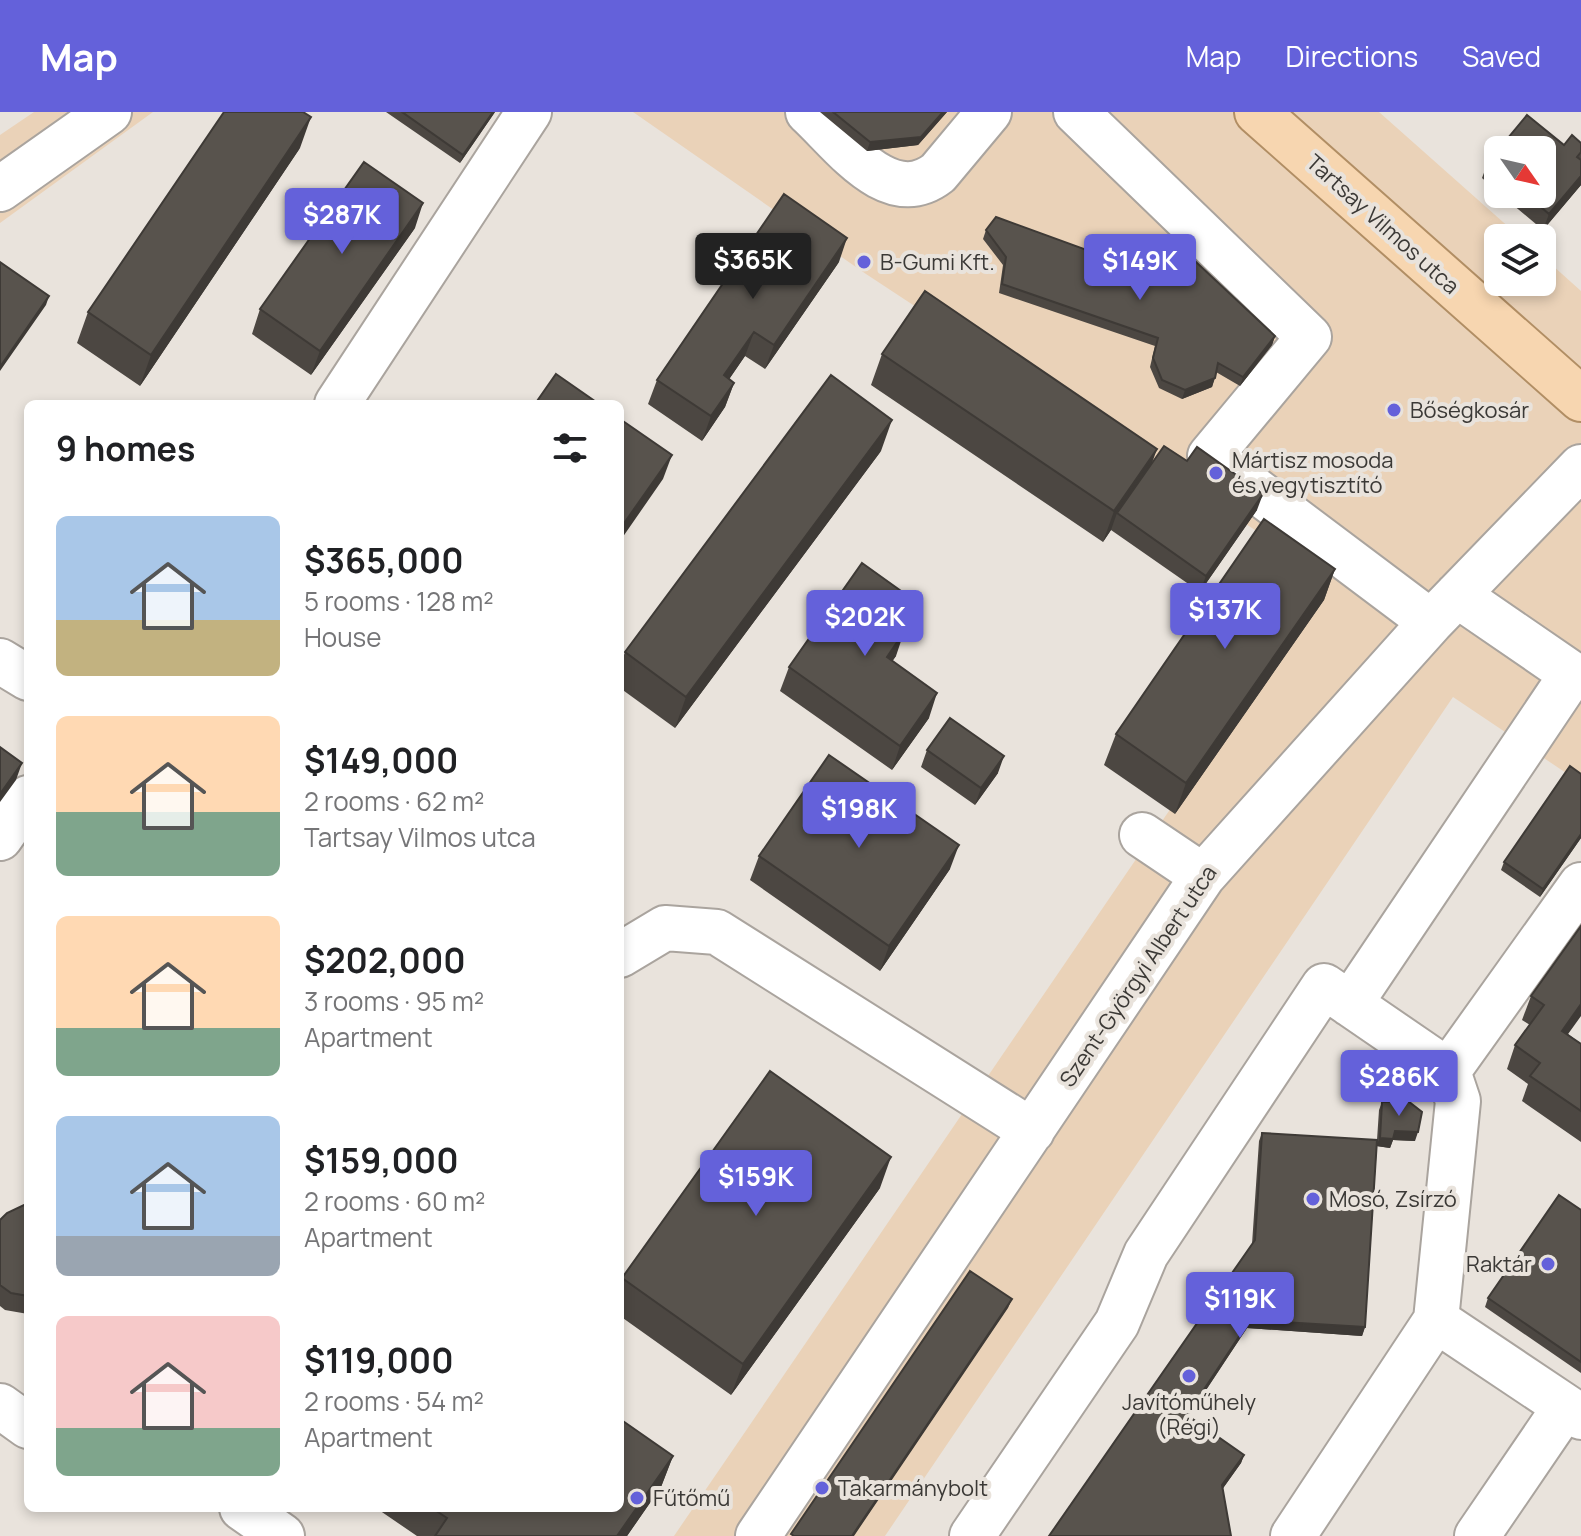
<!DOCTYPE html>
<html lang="en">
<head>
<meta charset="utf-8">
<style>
	:root { --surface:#fff; --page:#f6f6f6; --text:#202124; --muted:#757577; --accent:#6461da }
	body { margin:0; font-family:Manrope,sans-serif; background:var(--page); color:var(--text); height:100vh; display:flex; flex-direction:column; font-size:30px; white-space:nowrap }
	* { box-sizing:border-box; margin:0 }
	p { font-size:26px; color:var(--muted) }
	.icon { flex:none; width:44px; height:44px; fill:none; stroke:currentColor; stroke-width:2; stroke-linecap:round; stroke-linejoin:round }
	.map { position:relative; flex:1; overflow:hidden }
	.side { position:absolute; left:24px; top:288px; width:600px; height:1112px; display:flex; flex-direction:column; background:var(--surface); border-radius:12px; box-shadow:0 4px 12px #0003 }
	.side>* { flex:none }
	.needle { width:52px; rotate:124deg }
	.fabs { position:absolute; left:1484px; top:24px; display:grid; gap:16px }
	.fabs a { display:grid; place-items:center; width:72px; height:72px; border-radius:12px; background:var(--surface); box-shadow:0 4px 12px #0003; font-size:40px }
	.price { position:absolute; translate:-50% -68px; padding:0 18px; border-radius:8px; background:var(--accent); color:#fff; font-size:26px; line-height:52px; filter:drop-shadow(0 2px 4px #0008) }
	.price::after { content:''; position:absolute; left:50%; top:48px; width:24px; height:18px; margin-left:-12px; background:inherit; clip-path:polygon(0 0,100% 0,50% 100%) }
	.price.current { background:#222; color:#fff }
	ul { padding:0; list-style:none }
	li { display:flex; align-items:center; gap:24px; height:200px; padding:0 32px }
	li span { display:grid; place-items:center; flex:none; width:224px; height:160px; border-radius:12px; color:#555 }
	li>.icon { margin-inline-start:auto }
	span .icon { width:96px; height:96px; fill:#fffc; stroke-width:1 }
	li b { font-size:34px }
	h2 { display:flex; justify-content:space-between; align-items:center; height:96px; padding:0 32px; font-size:34px }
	header { display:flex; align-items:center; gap:48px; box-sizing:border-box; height:112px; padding:0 40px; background:var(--accent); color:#fff }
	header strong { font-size:38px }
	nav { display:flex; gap:44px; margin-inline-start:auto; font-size:28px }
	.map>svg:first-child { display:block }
	.green { fill:#ead2b8 }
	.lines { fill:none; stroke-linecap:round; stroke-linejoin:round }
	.minor-casing { stroke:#aaa49e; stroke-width:48 }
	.major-casing { stroke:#b18e64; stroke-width:48 }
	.minor { stroke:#fff; stroke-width:44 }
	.major { stroke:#f7d6b0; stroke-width:44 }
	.wall { fill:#4c4742 }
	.shaded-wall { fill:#3e3a36 }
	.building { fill:#58534d; stroke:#3e3a36; stroke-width:2 }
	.poi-dot { fill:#6461da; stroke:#e9e3dc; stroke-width:3 }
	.labels { text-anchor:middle; stroke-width:8; stroke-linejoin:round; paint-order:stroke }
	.street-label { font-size:22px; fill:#3b3936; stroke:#e9e3dc }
	.poi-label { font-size:22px; fill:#3b3936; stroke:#e9e3dc; text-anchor:start }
</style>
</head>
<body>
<header>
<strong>Map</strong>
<nav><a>Map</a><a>Directions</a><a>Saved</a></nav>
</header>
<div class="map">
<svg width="1581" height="1424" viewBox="0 0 1581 1424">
	<rect width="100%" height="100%" fill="#e9e3dc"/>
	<!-- green -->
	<path class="green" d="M34,0H153L0,111V23Z
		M633,0H1379L1521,126H1498V170H1542V144L1581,179V671L1453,585L885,1424H674L1328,466L866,162Z"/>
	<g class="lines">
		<defs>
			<path id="minor" d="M808,0C842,31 889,99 938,61L989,0
				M1076,0L1309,225L1210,344L1431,510
				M0,77L109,0
				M337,292L529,0
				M0,549L28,566
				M1142,723L1203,764
				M0,726L28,686
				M620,843L665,816L717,820L1032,1019
				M1350,892L1572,562L1457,483
				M1448,959L1581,773
				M0,1294L28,1314
				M242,1396L282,1424
				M758,1424L1203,764L1431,510L1581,355
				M972,1424L1117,1211L1146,1142L1324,874L1448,959L1458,989L1436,1208L1581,1305
				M1293,1424L1436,1208
				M1477,1424L1565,1295"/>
			<path id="major" d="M1257,0L1581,287"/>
		</defs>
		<!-- minor casing -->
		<use href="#minor" class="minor-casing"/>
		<!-- major casing -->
		<use href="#major" class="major-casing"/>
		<!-- minor -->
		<use href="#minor" class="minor"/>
		<!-- major -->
		<use href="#major" class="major"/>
	</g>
	<!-- wall -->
	<path class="wall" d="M386,0H495L460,51Z
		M820,0H947L918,33L867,39Z
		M1527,3L1564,33L1572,23L1581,31V73L1543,118L1500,82H1542V38H1498V80L1482,66L1488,50Z
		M300,36L140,274L77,231L88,200Z
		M415,116L311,263L252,222L260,197Z
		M986,118L1275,224L1272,233L1240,274L1216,260L1212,275L1182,287L1159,276L1150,255L1155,234L999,181L1003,153L983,127Z
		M839,150L765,257L745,244L729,267L734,271L725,295L702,329L648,292L657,268Z
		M882,242L1151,353L1257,398L1200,480L1111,418L1103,430L871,273Z
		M881,339L675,616L620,576V554L625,540Z
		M1335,457L1324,488L1175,702L1104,653L1116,622Z
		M900,508L895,514L896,544L892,549L929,606L892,658L780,579L789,555Z
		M927,638L998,661L975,693L921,655Z
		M1581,662V726L1540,785L1501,758L1504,750Z
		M759,744L950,757L880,859L750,768Z
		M1581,814L1568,922L1581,932V1030L1522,989L1528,972L1507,957L1515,933L1530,913L1522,908L1531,884Z
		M1382,990L1415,1029L1393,1028L1390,1036L1377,1034L1365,1215L1362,1224L1247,1216L1189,1304L1244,1343L1241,1351L1223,1376L1049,1424L1252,1132L1259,1029L1262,1021L1377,1028L1379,998Z
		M880,1076L731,1283L620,1204V1170L622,1166Z
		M28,1093V1202L5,1198L0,1194V1108Z
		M1581,1098V1261L1485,1195L1488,1186Z
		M673,1344L661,1375L627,1424H417L376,1396H620Z"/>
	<!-- shaded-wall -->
	<path class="shaded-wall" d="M493,0H495L460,51L463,43Z
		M943,0H947L918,33L867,39L870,30Z
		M311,5L300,36L140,274L151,243Z
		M1581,64V73L1543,118L1549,102Z
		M423,91L415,116L311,263L320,239Z
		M847,126L839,150L765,257L774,233Z
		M49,184L46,193L0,259V255Z
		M754,220L745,244L715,288L724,263Z
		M1275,224L1272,233L1240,274L1243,265Z
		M1215,266L1212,275L1182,287L1185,278Z
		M734,271L725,295L702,329L711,304Z
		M892,308L881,339L675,616L686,585Z
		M1157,337L1146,368L1117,401L1111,418L1103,430L1114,399Z
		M672,343L663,367L620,429V417Z
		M1263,382L1257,398L1200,480L1206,464Z
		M1335,457L1324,488L1175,702L1186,671Z
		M908,484L900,508L881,534L890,510Z
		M904,520L896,544L878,570L887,545Z
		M937,581L929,606L892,658L900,634Z
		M1004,644L998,661L975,693L981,676Z
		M22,651L16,668L0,690V682Z
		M1581,722V726L1540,785L1543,777Z
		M959,733L950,757L880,859L889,834Z
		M1581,892V904L1553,943L1562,919Z
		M1395,1019L1418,1020L1415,1029L1393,1028L1390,1036L1376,1034L1380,1026Z
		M891,1045L880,1076L731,1283L743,1252Z
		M1012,1187L1008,1196L854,1424H852Z
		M1250,1208L1365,1215L1362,1224L1247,1216L1184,1311L1187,1303Z
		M1244,1343L1241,1351L1219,1382L1222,1373Z
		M673,1344L661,1375L627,1424H617Z"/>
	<!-- building -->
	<path class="building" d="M224,0H303L311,5L151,243L88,200Z
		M402,0H493L463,43Z
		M833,0H943L921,25L870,30Z
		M1527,3L1564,33L1572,23L1581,31V40L1577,45L1581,48V64L1549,102L1526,82H1542V38H1498V58L1488,50Z
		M364,50L423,91L320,239L260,197Z
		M784,82L847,126L774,233L754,220L724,263L734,271L711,304L657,268Z
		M996,105L1158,164L1180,135L1275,224L1243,265L1218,251L1215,266L1185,278L1162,268L1153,246L1158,226L1002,172L1006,145L986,118Z
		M0,150L49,184L0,255Z
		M925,179L1157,337L1114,399L882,242Z
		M556,262L599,292H535Z
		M831,263L892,308L686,585L625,540Z
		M620,307L672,343L620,417Z
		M1164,334L1187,349L1197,335L1263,382L1206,464L1117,401Z
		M1264,407L1335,457L1186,671L1116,622Z
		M862,451L908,484L890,510L904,520L887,545L937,581L900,634L789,555Z
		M950,606L1004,644L981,676L927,638Z
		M0,635L22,651L0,682Z
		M829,643L959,733L889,834L759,744Z
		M1570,654L1581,662V722L1543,777L1504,750Z
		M1581,814V892L1562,919L1581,932V999L1530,964L1540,951L1515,933L1544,893L1531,884Z
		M770,959L891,1045L743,1252L622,1166Z
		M1408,989L1422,1000L1418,1020L1395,1019L1393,1027L1380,1026L1382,990Z
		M1262,1021L1377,1028L1365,1215L1250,1208L1187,1303L1244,1343L1222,1373L1231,1424H1049L1255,1128Z
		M1559,1083L1581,1098V1250L1488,1186Z
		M24,1093H28V1184L11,1181L0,1173V1108L7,1101Z
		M970,1159L1012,1187L852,1424H794L791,1422Z
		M620,1307L673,1344L617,1424H435L447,1406L432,1396H620Z"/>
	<!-- markers -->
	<g class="poi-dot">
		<circle cx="864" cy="150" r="8"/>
		<circle cx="1394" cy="298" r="8"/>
		<circle cx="1216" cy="361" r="8"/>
		<circle cx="1313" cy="1087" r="8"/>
		<circle cx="1548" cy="1152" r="8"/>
		<circle cx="1189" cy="1264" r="8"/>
		<circle cx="822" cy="1376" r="8"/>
		<circle cx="637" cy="1386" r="8"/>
	</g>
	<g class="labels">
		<!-- street labels -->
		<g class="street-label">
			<text transform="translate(1383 112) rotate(42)" y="8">Tartsay Vilmos utca</text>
			<text transform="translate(1138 864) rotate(-56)" y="8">Szent-Györgyi Albert utca</text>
		</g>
		<!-- poi labels -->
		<g class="poi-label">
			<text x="880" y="158">B-Gumi Kft.</text>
			<text x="1410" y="306">Bőségkosár</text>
			<text x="1232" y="356">Mártisz mosoda<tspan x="1232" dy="25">és vegytisztító</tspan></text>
			<text x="1329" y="1095">Mosó, Zsírzó</text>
			<text x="1532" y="1160" text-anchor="end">Raktár</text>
			<text x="1189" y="1298" text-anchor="middle">Javítóműhely<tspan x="1189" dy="25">(Régi)</tspan></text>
			<text x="838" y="1384">Takarmánybolt</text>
			<text x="653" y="1394">Fűtőmű</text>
		</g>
	</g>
</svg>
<div class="fabs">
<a><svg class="needle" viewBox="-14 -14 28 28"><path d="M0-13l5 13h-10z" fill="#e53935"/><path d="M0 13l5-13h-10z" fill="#757577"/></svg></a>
<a><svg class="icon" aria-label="layers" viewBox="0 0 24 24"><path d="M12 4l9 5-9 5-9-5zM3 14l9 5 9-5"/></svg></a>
</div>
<b class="price" style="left:342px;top:144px">$287K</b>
<b class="price current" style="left:753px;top:189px">$365K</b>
<b class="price" style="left:1140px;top:190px">$149K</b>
<b class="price" style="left:1225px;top:539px">$137K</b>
<b class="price" style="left:865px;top:546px">$202K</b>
<b class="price" style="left:859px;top:738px">$198K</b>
<b class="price" style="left:1399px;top:1006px">$286K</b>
<b class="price" style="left:756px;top:1106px">$159K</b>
<b class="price" style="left:1240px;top:1228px">$119K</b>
<section class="side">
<h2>9 homes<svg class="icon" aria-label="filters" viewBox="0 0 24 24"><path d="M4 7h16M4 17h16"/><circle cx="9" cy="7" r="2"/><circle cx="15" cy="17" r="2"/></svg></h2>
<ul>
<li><span style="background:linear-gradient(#a9c7e8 65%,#c2b280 0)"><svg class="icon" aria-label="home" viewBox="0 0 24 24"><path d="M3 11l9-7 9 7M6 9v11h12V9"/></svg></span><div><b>$365,000</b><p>5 rooms · 128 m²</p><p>House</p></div></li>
<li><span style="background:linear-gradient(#ffd9b3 60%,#7fa58c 0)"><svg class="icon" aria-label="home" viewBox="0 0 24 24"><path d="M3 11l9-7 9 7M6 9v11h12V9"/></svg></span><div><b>$149,000</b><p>2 rooms · 62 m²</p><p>Tartsay Vilmos utca</p></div></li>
<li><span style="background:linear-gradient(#ffd9b3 70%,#7fa58c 0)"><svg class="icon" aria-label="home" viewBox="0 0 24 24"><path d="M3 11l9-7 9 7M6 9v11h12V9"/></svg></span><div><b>$202,000</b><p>3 rooms · 95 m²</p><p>Apartment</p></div></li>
<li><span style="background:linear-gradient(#a9c7e8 75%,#9aa5b1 0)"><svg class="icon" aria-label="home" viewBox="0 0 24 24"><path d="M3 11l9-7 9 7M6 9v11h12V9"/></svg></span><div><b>$159,000</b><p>2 rooms · 60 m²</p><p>Apartment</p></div></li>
<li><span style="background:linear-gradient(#f6c9c9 70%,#7fa58c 0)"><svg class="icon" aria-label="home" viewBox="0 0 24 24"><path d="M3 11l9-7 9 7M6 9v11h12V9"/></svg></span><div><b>$119,000</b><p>2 rooms · 54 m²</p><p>Apartment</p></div></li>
</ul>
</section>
</div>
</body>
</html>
